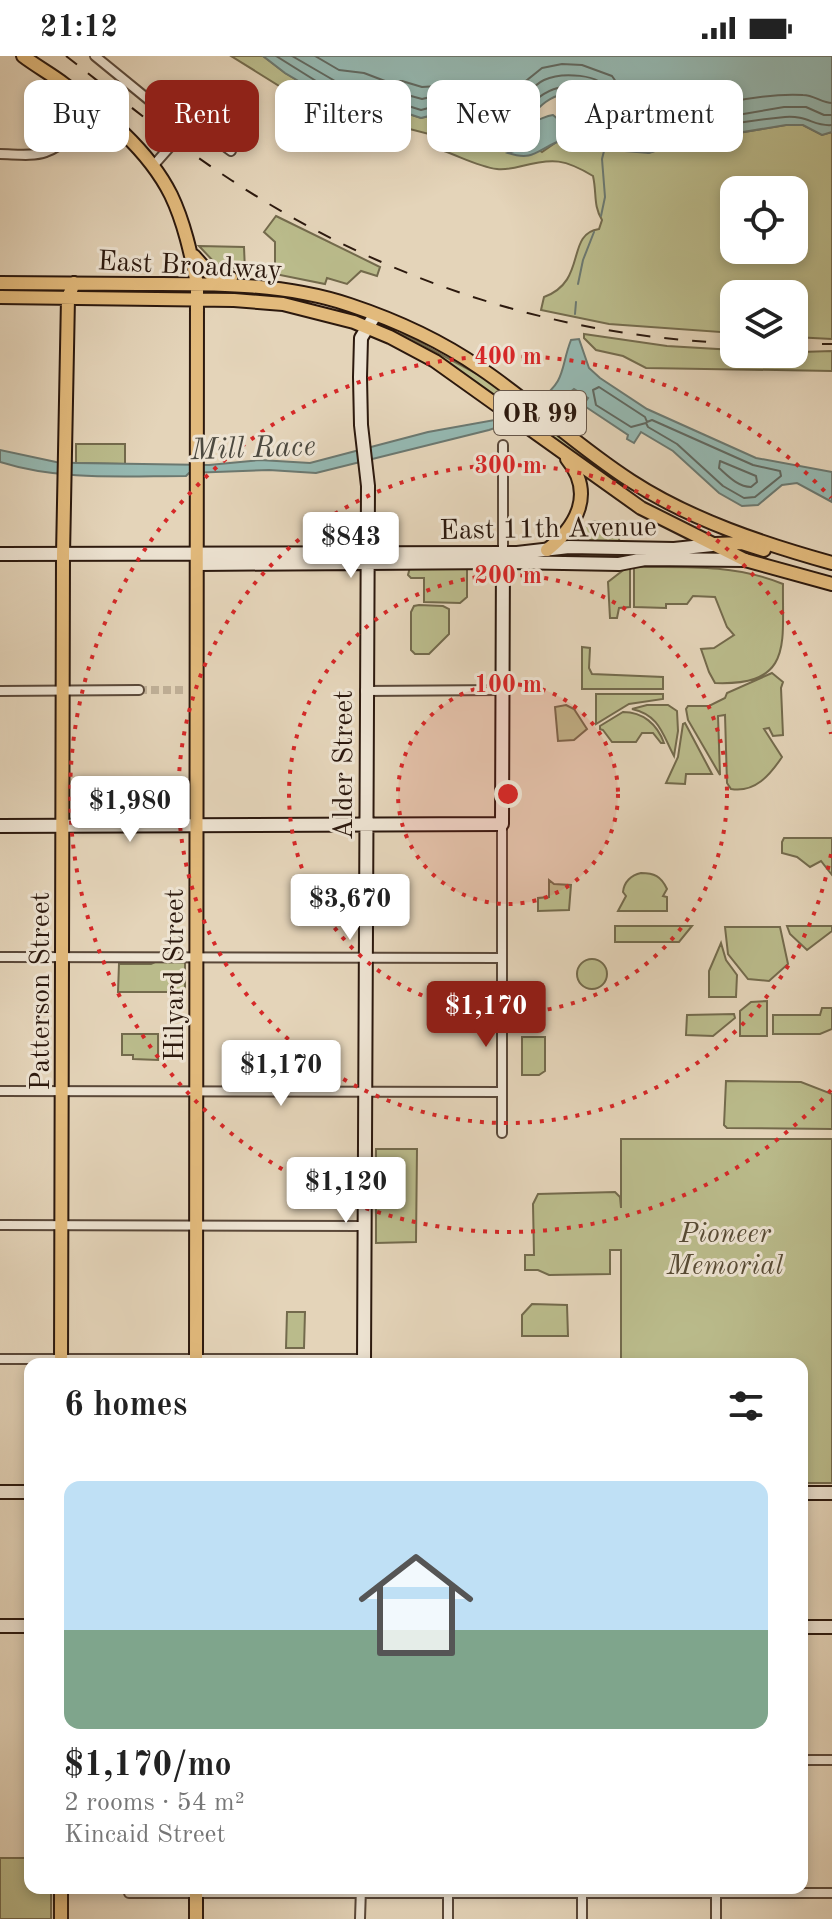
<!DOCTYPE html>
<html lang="en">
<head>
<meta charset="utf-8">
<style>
	:root { --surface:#fff; --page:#f6f6f6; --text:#222; --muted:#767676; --line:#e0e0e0; --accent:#8f2418 }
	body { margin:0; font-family:"Old Standard TT",serif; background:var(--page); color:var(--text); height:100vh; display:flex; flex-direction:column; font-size:30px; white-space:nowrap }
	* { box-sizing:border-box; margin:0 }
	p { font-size:26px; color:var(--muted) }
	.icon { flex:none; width:44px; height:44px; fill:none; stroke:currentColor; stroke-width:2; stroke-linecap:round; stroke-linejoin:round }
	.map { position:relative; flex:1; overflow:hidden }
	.panel { position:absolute; left:24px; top:1302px; width:784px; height:536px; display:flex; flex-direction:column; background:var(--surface); border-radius:16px; box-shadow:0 4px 12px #0003 }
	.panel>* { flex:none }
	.hud { position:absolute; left:24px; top:24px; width:784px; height:72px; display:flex; gap:16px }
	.fabs { position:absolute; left:720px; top:120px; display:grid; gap:16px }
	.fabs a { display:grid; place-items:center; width:88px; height:88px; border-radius:16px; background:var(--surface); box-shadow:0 4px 12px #0003; font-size:40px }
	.price { position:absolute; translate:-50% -68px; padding:0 18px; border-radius:8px; background:#fff; color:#222; font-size:26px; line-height:52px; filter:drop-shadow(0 2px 4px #0008) }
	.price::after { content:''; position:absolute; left:50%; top:48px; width:24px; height:18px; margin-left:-12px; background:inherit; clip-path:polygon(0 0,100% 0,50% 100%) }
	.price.on { background:var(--accent); color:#fff }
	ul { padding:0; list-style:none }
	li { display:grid; align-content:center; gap:16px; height:424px; padding:0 40px }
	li+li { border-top:2px solid var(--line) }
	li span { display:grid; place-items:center; height:248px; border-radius:16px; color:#555 }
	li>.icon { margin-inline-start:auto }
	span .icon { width:144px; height:144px; fill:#fffc; stroke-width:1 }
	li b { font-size:34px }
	h2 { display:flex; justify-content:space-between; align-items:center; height:96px; padding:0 40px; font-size:34px }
	.tag { padding:0 28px; border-radius:16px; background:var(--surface); box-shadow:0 4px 12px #0003; font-size:28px; line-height:72px }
	.tag.on { background:var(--accent); color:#fff }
	.status { display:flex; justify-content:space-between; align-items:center; height:56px; padding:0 40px; background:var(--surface); direction:ltr }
	.status svg { height:22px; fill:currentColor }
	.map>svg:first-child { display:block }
	.green { fill:#babb8b; stroke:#736a4c; stroke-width:2; fill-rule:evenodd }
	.water { fill:#95b8b1; stroke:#6b7870; stroke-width:2; fill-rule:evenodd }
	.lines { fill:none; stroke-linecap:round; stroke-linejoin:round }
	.shore { stroke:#606860; stroke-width:2 }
	.stream { stroke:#6b7870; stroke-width:2 }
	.street-tunnel { stroke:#bfaf97; stroke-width:8; stroke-dasharray:8 4; stroke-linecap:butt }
	.street-casing { stroke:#5a4839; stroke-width:12 }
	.secondary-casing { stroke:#2c190e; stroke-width:16 }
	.primary-casing { stroke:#2c190e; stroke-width:16 }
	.street { stroke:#ede3d2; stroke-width:8 }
	.secondary { stroke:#ede3d2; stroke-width:12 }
	.primary { stroke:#e2ba7c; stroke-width:12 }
	.rail { stroke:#2c190e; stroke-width:2; stroke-dasharray:14 14; stroke-linecap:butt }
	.ring { fill:none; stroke:#d62828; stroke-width:4; stroke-dasharray:4 8 }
	.labels { text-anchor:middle; stroke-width:6; stroke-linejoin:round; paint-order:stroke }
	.shield { fill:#ede3d2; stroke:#665649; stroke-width:2 }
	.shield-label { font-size:26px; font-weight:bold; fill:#2c190e }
	.street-label { font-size:28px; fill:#2c190e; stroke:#ede3d2 }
	.park-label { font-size:28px; font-style:italic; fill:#574a34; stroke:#ede3d2 }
	.water-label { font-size:30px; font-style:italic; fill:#4c493f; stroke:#ede3d2 }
	.centre { fill:#d62828; stroke:#ede3d2; stroke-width:4 }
	.ring-label { font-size:24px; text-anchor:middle; font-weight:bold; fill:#d62828; stroke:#ede3d2; stroke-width:6; stroke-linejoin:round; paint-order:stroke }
</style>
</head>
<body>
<div class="status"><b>21:12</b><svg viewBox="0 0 49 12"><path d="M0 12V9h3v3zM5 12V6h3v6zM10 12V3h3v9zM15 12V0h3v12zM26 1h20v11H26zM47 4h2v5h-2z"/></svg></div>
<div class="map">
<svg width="832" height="1863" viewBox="0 0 832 1863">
	<rect width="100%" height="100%" fill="#e4d4b9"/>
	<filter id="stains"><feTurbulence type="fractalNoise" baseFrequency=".0025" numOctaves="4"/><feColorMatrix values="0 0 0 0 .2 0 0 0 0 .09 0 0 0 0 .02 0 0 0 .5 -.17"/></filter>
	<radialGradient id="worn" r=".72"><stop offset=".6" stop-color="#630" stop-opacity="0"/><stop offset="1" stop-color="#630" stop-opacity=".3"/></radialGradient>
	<!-- green -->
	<path class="green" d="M231,0H263L285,17L329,43L356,46L380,56L397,54L421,62L437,58L453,59L473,68L531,75L536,81L532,89L542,96L558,85L610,73L648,97L683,86L786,69H803L822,79L832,76V283L794,281V238H734V277L609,268L541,254L544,241C588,225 565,178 599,173L602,164C593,149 597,138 593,120C565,103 553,102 522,110C514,112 505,114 497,113C480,111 461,101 444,95L437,80L398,70L378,68L313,51ZM734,134H794V194H734Z
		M276,160L380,211L377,220L361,215L347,228L327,222L325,228L275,218V186L264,176Z
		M199,190L244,191L245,215L216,208Z
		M382,271L409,281L492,326L603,414L590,406L587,409Z
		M584,278L667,290L734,294V298L832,295V315L646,312L623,300L596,294L584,282Z
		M76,388H125V408L76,407Z
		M594,465C607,467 616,472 620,486L570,484L579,473Z
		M410,511L467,512V541L460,547L424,546V522H411L408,519Z
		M634,511C684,511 735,508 783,528C782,587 794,630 715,627L709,616L701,593L714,592L734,579L727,571L715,541L693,540L687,548H666V552L634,551Z
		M626,512H630V551L619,552L617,562H610L608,526Z
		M419,549L443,550L449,553V578L429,598H415L411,594V556L414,550Z
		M582,591L590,592L589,612L592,618L663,621V633H582Z
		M772,617L783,626L781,632L783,679L773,680L769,672L764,673L782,701C770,719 755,737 731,733L727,727L725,659L718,660L720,719L688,664L686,653L688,650H709L725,642L727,637Z
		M596,638H663V643L629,648L596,668Z
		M566,649L574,653L587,673L574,684L558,685L555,651Z
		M647,649H668L677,655L678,675L674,700C663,680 660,659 632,653Z
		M623,656C643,656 657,668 664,687H661L653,677H642L636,686H612L603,674L600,673V670Z
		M685,667L712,718H686L685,728L666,727L678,701L683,668Z
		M784,782H832V819L821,805L810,811L797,801L782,797V786Z
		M641,817C654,817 661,820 667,833L663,840L667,841V855H618L626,840L623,836C624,826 631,819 641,817Z
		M549,824L554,828L571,829L569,854L538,855V842L549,841Z
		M615,870H692L679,886H615Z
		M787,870H832V875L807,894L790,878Z
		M725,871H780L788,908L769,925L748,923L728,898Z
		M721,887L726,904L737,919L736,941H709V915Z
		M577 918a15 15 0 1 1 30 0a15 15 0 1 1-30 0Z
		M155,906H185V936H118L119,908H151Z
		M767,945V980H740V955L751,946Z
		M822,952H832V973L820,978H773V959H820Z
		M734,958L735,962L713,980L686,979L687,959Z
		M122,978H158V1004L133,1003V999H122Z
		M522,981H545V1015L539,1019H522Z
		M726,1025L801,1026L832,1038V1073L727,1072L724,1069Z
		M621,1083H832V1427H802V1308H621V1194H610V1218L549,1219L538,1214H525V1199H534L533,1148L538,1138L615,1136L620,1141L621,1152Z
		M376,1093H417L416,1186L376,1187Z
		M532,1248L567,1249L568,1280H522V1259Z
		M287,1256H305L304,1292H286Z
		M0,1802H30V1832H51V1863H0Z"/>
	<!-- water -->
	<path class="water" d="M263,0H832V76L822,79L803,69H786L683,86L649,97L625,95L609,73C593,77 572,78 557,86C536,95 533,105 508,97L532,89L536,81L531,75L472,68L453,59L437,58L421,62L397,54L380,56L356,46L329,43L285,17ZM564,38L595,44L591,48C579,46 565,45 560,58L564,61L576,57L590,60V63L570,73L553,59C544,60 540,65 532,65L531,60C541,49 549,41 564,38Z
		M579,283L589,312L600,322L647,353L756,402L832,416V446L797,427L782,429L758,449L742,450L719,437L673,395L641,376L634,387L627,383L628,379L586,351L581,358L578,357L588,342L574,333L550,352L539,344C567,324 560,312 571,284Z
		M500,363L505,367L504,369L489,374L316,417L269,414L189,417L186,420C124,420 60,425 0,406V394L56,406L76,407L209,409L260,404L310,407L428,376Z"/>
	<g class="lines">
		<!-- shore -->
		<path class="shore" d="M276,0L332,35L358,38L381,48L399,47L421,54L436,50L454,51L475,61L520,64C537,34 566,21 599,37L602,45L597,55L599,65L614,67L631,87C650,89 662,83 680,79C712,71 752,64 785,61C807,59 815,71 832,69
			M292,0L335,25L360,29L383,38L400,37L422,43L435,40L455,41L477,51L511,53C522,45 531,30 544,24C561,16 601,17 610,36C613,42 611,49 611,55L623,61L635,77L647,79L679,69L784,51H806L824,59H832
			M315,0L339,14L364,17L385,25H402L422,31L456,29L480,39L506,41L542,12L562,8L582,9L612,20L621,33L624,47L645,67C691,55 755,36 803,39C814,39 822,47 832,47
			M599,331L645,361L647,366L652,364L753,409L780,415L781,420L755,441L744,442L723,430L677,388L648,371L646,367L631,371L596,349L593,334Z
			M720,405L756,420L757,426L751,431C738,431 728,420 719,412Z"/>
		<!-- stream -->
		<path class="stream" d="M601,160L605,141L602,103L610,71
			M578,228L583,204L594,176
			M575,258L576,246"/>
		<!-- street-tunnel -->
		<path class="street-tunnel" d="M139,634H186"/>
		<defs>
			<path id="street" d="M95,0L155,49C171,52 179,39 193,38C207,38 209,53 205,63L183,76L153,110
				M181,44C195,47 199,53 199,67
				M197,70L231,95
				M0,98C14,98 32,101 46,96C66,90 83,61 96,45
				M503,389V497
				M0,635L139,634
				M365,635L502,634
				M502,768V1077
				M0,901L502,902
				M0,1035L502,1036
				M0,1169L364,1170
				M0,1303H364
				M802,1704H832
				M582,1833V1863
				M129,1837H832
				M360,1863L361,1832
				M448,1863V1833
				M716,1863V1833"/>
			<path id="secondary" d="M0,498L517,497L569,491L674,493L712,489
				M197,508L503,506L619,508L645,503L745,504
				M0,770L502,768L503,497
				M364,1308L368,430L361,369L360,321L361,282L375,259
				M0,1436H30
				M802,1437H832
				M0,1570H30
				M802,1571H832"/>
			<path id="primary" d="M23,0C36,10 51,18 64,28C104,58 148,93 171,139C184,166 191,198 197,228L196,1308
				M194,200L209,217L231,222
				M0,227C46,227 93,228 139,228C209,228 282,226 350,249C395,264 441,285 480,312C532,347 578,391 631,425C691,464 764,488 832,507
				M0,241L234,244L283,248L354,266L390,281L435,305L641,452L745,504L832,528
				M715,488L742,487L764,494
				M547,494C577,470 595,437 567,403
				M61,1308L63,499L68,242L74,227
				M61,1863V1832
				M196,1863V1832"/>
		</defs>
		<!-- street casing -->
		<use href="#street" class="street-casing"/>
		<!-- secondary casing -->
		<use href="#secondary" class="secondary-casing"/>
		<!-- primary casing -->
		<use href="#primary" class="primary-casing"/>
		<!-- street -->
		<use href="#street" class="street"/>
		<!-- secondary -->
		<use href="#secondary" class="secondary"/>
		<!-- primary -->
		<use href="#primary" class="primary"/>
		<!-- rail -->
		<path class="rail" d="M66,0C120,42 174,87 231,124C381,223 554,281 734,287
			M794,288H832"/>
	</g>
	<!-- distance rings -->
	<circle cx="508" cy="738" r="110" fill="#d62828" fill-opacity=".12"/>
	<g class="ring">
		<circle cx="508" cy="738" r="110"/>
		<circle cx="508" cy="738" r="219"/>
		<path d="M831 798A329 329 0 1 1 831 678"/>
		<path d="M831 1034A438 438 0 1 1 831 442"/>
	</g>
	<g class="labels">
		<!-- shield labels -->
		<rect class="shield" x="494" y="335" width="92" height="44" rx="6"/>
		<g class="shield-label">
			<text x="540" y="366">OR 99</text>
		</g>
		<!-- street labels -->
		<g class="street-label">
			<text transform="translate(190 208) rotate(3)" y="10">East Broadway</text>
			<text transform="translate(548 471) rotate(-1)" y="10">East 11th Avenue</text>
			<text transform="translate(342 709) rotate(-90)" y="10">Alder Street</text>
			<text transform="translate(173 919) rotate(-90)" y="10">Hilyard Street</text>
			<text transform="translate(39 935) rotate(-90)" y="10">Patterson Street</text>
		</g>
		<!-- park labels -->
		<g class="park-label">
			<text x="725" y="1186">Pioneer<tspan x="725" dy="32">Memorial</tspan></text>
		</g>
		<!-- water labels -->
		<g class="water-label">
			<text transform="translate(253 391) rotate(-2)" y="10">Mill Race</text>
		</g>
	</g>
	<circle cx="508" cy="738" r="12" class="centre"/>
	<g class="ring-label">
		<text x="508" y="308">400 m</text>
		<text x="508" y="417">300 m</text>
		<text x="508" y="527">200 m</text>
		<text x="508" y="636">100 m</text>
	</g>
	<rect width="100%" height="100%" filter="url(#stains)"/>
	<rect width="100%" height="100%" fill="url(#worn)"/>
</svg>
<div class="fabs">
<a><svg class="icon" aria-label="locate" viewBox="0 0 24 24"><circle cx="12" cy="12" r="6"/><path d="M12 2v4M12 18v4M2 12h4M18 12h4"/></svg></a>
<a><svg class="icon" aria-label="layers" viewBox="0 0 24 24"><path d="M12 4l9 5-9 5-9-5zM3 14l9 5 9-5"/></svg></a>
</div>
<b class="price" style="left:351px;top:524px">$843</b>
<b class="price" style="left:130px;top:788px">$1,980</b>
<b class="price" style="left:350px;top:886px">$3,670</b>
<b class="price on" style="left:486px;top:993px">$1,170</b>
<b class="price" style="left:281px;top:1052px">$1,170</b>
<b class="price" style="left:346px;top:1169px">$1,120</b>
<div class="hud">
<a class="tag">Buy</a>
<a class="tag on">Rent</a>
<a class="tag">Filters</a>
<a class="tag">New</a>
<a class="tag">Apartment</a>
</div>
<section class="panel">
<h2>6 homes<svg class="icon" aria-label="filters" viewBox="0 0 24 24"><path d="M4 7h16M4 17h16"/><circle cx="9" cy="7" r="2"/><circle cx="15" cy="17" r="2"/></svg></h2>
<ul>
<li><span style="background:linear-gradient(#bfe0f5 60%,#7fa58c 0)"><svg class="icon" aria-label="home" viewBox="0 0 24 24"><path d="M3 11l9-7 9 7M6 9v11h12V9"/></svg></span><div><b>$1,170/mo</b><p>2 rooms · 54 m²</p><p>Kincaid Street</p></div></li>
</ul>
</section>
</div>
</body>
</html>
